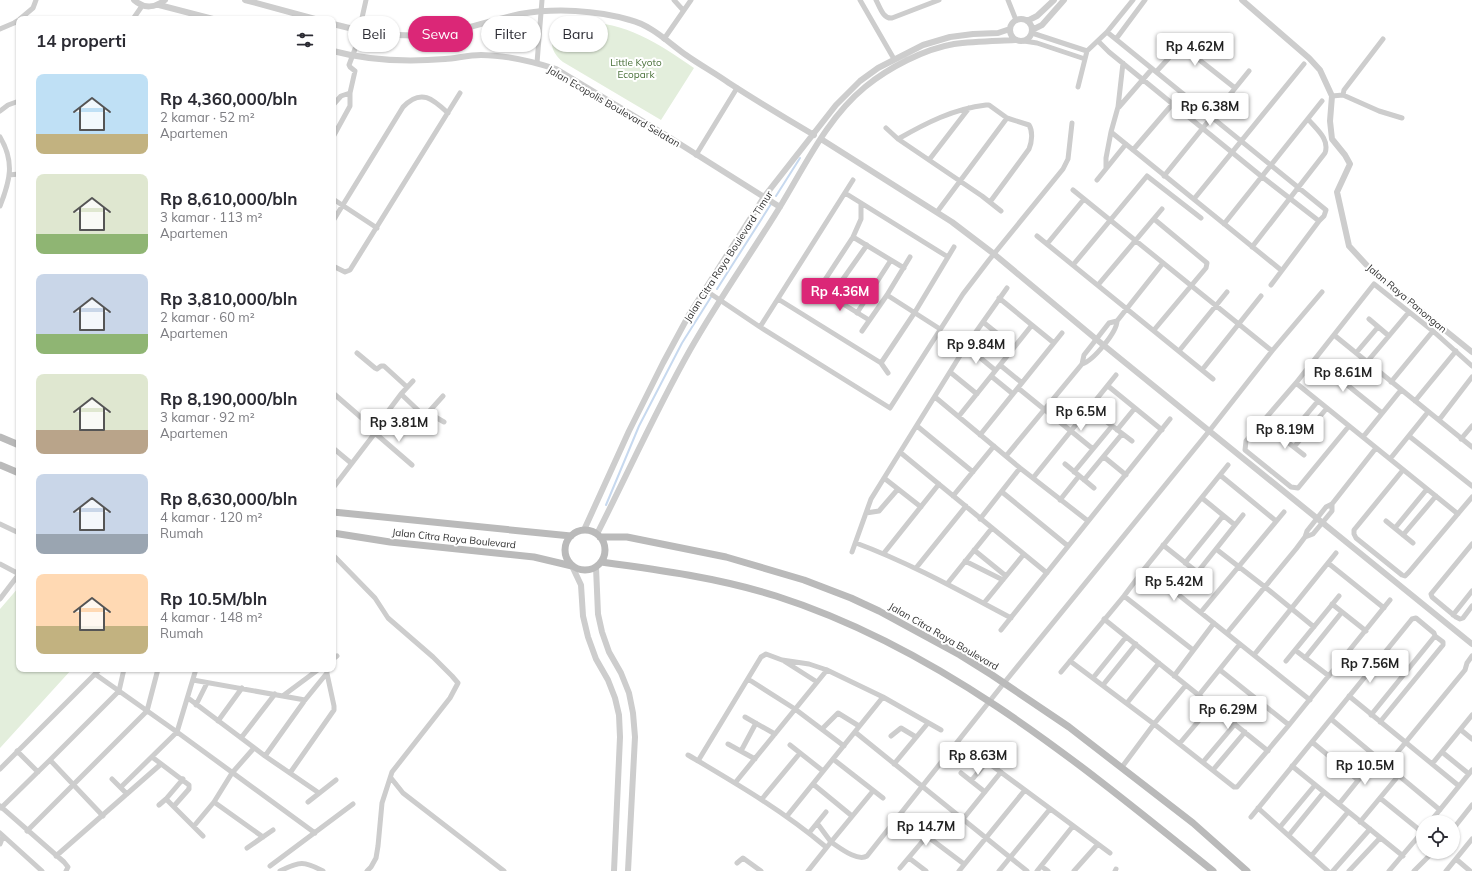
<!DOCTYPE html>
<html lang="id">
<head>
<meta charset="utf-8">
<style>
	:root { --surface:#fff; --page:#f7f7f7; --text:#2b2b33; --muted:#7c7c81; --accent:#db2777 }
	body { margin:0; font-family:Mulish,sans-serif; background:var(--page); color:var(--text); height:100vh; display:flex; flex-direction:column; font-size:15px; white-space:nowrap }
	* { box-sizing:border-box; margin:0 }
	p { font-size:13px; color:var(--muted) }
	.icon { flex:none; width:22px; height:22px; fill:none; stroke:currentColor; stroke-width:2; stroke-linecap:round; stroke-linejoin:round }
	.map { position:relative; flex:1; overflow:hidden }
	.details { position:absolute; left:16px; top:16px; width:320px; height:656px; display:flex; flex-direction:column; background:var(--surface); border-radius:8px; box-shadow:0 1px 3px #0004 }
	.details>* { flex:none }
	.hud { position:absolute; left:348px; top:16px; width:380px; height:36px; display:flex; gap:8px }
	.buttons { position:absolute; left:1416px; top:815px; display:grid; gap:8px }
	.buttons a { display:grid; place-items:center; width:44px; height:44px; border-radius:50%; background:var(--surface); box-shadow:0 1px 3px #0004; font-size:20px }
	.price { position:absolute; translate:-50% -34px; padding:0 9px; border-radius:4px; background:#fff; color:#222; font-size:13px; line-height:26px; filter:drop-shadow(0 1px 2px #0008) }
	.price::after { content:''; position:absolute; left:50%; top:24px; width:12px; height:9px; margin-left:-6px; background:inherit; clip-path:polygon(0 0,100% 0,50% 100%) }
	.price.active { background:var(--accent); color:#fff }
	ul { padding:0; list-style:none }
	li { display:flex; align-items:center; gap:12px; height:100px; padding:0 20px }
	li span { display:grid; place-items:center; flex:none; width:112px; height:80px; border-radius:8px; color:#555 }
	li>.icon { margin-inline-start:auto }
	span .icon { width:48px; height:48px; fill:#fffc; stroke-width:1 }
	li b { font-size:17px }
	h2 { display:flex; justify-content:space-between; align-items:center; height:48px; padding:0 20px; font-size:17px }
	.chip { padding:0 14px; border-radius:18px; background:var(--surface); box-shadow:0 1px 3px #0004; font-size:14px; line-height:36px }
	.chip.active { background:var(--accent); color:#fff }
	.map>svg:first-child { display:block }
	.green { fill:#e3eedc }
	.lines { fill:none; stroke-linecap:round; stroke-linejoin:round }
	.stream { stroke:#c7d9ef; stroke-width:2 }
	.minor { stroke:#cdcdcd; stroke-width:5 }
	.tertiary { stroke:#cdcdcd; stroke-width:6 }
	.secondary { stroke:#bababa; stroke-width:7 }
	.labels { text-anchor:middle; stroke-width:4; stroke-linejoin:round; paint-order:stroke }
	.park-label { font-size:10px; fill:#497039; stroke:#fff }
	.street-label { font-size:10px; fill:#303030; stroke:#fff }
</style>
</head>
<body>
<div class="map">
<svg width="1472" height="871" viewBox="0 0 1472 871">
	<rect width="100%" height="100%" fill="#fff"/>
	<!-- green -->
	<path class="green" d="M577,22C625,21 656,42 694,68L661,120L563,62C542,45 553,25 577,22Z
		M19,587V669H72L0,748V609Z"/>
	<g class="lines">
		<!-- stream -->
		<path class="stream" d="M776,196L800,158
			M717,289L771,204
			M606,505L639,426L682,343L711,297"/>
		<!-- minor -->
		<path class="minor" d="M674,0L683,10
			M860,0L894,59
			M876,0C880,7 883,19 892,18L939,0
			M1008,0L1016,20
			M20,19L33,8L36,0
			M133,19L142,6
			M0,29L14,23L19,20
			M1107,32L1326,210L1324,216L1319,221L1271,285
			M1032,33L1087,51
			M664,39L691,0
			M1116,39L1145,0
			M1024,41L1037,43L1085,59
			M1098,41L1109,52L1261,176L1319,221
			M537,63L542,0
			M1123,63L1118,107L1111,132L1281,270
			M1156,72L1178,48L1183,47L1235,88
			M1078,87L1087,51L1107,32L1133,0
			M1343,95L1344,90L1383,39
			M1332,96L1343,95L1379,111L1402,118
			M333,105L341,96L350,93
			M1119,107L1152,69
			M0,111L8,105L19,101
			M886,128L898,139L982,196L1001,211
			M0,137C15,162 10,181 0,206
			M333,137L350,106V93L355,71L350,67L349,65L355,49L366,0
			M898,139C926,123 953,109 986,105H989L1007,118L1029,125C1033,131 1032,142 1029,149L990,202
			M1133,150L1182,93
			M696,155L737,88
			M929,160L969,108
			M1106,168V158L1111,132
			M9,175L19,174
			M1164,176L1249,71
			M1097,180L1126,144
			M1073,190L1272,351
			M845,193L948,257
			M333,199L377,228
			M1194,199L1304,64
			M937,212L1007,118
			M1154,219L1207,263L1206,268L1154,330
			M333,221L403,107C421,88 433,99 448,113
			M1224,224L1322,101
			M1037,236L1213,379
			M853,237L904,268
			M1047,244L1084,199
			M1252,247L1325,153C1330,139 1316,129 1308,119
			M1073,265L1147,176L1201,218
			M333,266L345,272L350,270L460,93
			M1098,285L1162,209
			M819,289L869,320
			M705,290L760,327L890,408L963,294L989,260L1063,169L1068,159L1072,123
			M887,295L940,329
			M831,296L867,245
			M813,298L853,237L861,219V203
			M999,298L1054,343
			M778,299L881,363L888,373
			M857,313L891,260
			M1369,319L1389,336
			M983,322L1014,347
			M760,327L853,180
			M862,331L887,295L910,257
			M1334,335L1472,447
			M966,346L995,370
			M1179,351L1227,292
			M357,353L375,368L377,369L381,366H384L407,387
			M1356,353L1378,327
			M1315,359L1382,413
			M1367,362L1409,312
			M881,363L915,312L954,247
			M1082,364L1084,355L1109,323L1117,321
			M1000,365L1022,383
			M1202,370L1261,296
			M950,372L977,394
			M991,376L1013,394
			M1391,382L1433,331
			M1296,383L1458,514
			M1108,386L1162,430
			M1018,388L1093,449
			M333,393L371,426L375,433L412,465
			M401,394L422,414L432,415L444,422
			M935,397L1020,468L1088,521
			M1415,401L1456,351
			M426,415L443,396
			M959,416L1032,325
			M1103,419L1132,441
			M1439,420L1472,377
			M917,426L973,472
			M1349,426L1298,488L1291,487L1245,450L1246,441L1296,383L1374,284L1433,331L1472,366
			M374,430L401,394L413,381
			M1117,430L1135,408
			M1276,433L1304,455
			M980,435L1062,333
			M1409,436L1472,486
			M1363,437L1401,390
			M1461,439L1472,426
			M1285,440L1318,401
			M1294,447L1327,408
			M333,448L351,463
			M901,453L1047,573
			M1006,456L1082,364C1093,361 1117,332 1117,321L1163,263
			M1104,457L1126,475
			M1390,459L1428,412
			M1065,464L1094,488
			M1403,470L1354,530V534L1356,538L1402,575L1405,576L1409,572L1472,497
			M1074,472L1112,426
			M1220,475L1276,521
			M884,478L921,507
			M1033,478L1116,375
			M1084,480L1122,434
			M333,488L375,433
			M1002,492L1068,546
			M953,496L994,446
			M1202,498L1235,525
			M1060,500L1079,476
			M866,513L879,511L898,489
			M980,519L1020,468
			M1386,521L1413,543
			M0,524L19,533
			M1395,528L1427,489
			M1403,535L1436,496
			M1305,537L1313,534L1332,511V504
			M856,543C910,563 960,591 1011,618
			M1472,544L1431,594L1432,597L1456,617L1460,619L1463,618L1472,606
			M1163,545L1197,572
			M1216,549L1265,587L1314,627
			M974,550L1006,576
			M852,552L871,499L966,346L1007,288
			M884,553L939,484
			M333,555L375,598L388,618L433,657L452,676L458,683L450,698L392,772L382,803L378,846L376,858L371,867L367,871
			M965,561L1003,580
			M1185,563L1223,516
			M1328,563L1384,608
			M0,564L19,574
			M916,568L966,506
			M1145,568L1310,700
			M1189,583L1243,515
			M947,584L992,528
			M1124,596L1193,650
			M0,599L19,574
			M984,603L1024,554
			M1332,604L1366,631
			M1201,612L1284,512
			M1453,615L1472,591
			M1104,619L1268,751
			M1001,630L1170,419
			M1227,633L1296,549L1305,537L1307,531L1326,507L1332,504L1376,448
			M1295,650L1329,676
			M1254,655L1336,553
			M1305,658L1342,612
			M333,659L337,656
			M784,661L817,682
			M1070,661L1154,724L1234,787H1237L1289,725L1390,600
			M1286,661L1339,596
			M1220,670L1289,725
			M1061,672L1124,596L1145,568L1228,465
			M95,674L177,732L315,833
			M1174,676L1214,623
			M1093,678L1126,637
			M748,679L795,709L844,746
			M193,680L305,700
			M1103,685L1136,644
			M284,695L319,669
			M1199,695L1240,644
			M1349,696L1459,786
			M188,698L265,756L319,793
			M1127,703L1159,663
			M196,705L207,683
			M745,717L775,734
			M1331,719L1440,810
			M218,721L242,688
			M1380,722L1443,645V642L1435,636
			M822,729L838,713L859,726
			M1461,730L1472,739
			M855,732L1027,871
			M891,736L901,728L916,737
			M241,738L275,694
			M1312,742L1358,780
			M1180,743L1212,705
			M728,744L755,759
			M790,745L823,771
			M17,751L38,772
			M741,751L756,723
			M1442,752L1469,774
			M688,755C737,784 782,810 826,847
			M265,756L305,700L327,673
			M152,757L189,785V789L174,806
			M833,759L883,798
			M50,760L103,816
			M698,761L761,657L766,654L782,660L809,664L827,670L883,697L941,730
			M987,762L1110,853
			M1203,762L1235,724
			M894,764L928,723
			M1432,764L1472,715
			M1387,765L1465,670L1467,663L1472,656
			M1292,766L1403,856
			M1122,767L1154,724L1186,685
			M0,769L100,669
			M1213,770L1245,732
			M290,773L334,710V706L326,669
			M961,773L985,792
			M391,778L403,793L504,871
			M112,779L127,794
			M971,781L993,754
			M735,783L827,670
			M813,784L852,816
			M121,787L177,732L196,669
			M1380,798L1422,832
			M166,799L203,836
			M762,799L800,753
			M214,802L263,837
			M308,802L336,780
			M1339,804L1377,757
			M159,805L166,799L183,779
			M0,806L64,862L68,867L66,871
			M1,808L50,760L119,691L124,669
			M1258,808L1328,871
			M899,815L964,864
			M787,816L883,697
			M1251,817L1412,619L1416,618L1434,633L1435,636L1371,715
			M963,819L1001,772
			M1360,822L1399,775
			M1430,822L1472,770
			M817,823L831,842L873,791
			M194,826L214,802L232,773L254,748
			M1280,827L1315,785
			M1453,829L1472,805
			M27,831L147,711L158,669
			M0,833L42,871
			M809,833L826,812
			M1289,835L1324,792
			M0,844L3,836
			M247,848L273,830
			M1312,855L1348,812
			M56,856L161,764
			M909,858L926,871
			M1456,859L1470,871
			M737,863L743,858L761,871
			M270,866L353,804
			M1041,866L1048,871
			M900,868L927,836
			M280,871C300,861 304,861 323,871
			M808,871L831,842C839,847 857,862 867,856L1004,683L1210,430L1272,351L1322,292
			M959,871L1025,790
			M999,871L1050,809
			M1037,871L1073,826
			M1074,871L1098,844
			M1115,871L1116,869
			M1333,871L1370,829
			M1349,871L1380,838
			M1389,871L1423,831
			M1414,871L1433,852
			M1446,871L1472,839"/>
		<!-- tertiary -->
		<path class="tertiary" d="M134,0C144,9 155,8 165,0
			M245,0L315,19
			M1242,0L1309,58L1320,70L1332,96L1330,121L1332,139L1345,155L1350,164L1337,192L1349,246L1373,272L1472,352
			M159,5L213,19
			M1010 30a11 11 0 1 1 22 0a11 11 0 1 1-22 0Z
			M1027,21L1037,16L1054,0
			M333,24C365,33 398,37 431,35C461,32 490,20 520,14C555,8 596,10 630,20C651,25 669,43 686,55C700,65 715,73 729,83C757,101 785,118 814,135
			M1032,30L1042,25L1064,0
			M333,51C370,61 407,62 445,59C457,58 469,55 481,55C507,55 531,61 556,69L664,134L780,207
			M821,139L952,222L994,254L1096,339L1472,644
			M584,530L629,431L663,363L690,313L764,197L836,105L860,81L878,68L923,45L950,37L973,34L998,33L1010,29
			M597,534C628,473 656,410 690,350C717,302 749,257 778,210C804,168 826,119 865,87C888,68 924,49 954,44C974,41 995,41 1015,40
			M572,566L581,585L583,616L588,637L596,659L608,680L615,698L619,715L620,737L614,871
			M596,567L598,614L602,632L609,652L621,673L629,693L633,713L635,737L628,871"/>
		<!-- secondary -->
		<path class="secondary" d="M0,437L19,445
			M0,465L19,473
			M333,512L571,536
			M565 550a20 20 0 1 1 40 0a20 20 0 1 1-40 0Z
			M333,533L390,542L534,557L572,566
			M600,537H627L726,557L804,580L851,598L879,611L960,655L992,675L1069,727L1193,823L1247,871
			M601,562C660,570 719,578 776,596C942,649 1079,763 1213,871"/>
	</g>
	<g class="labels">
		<!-- park labels -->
		<g class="park-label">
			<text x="636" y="66">Little Kyoto<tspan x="636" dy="12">Ecopark</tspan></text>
		</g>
		<!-- street labels -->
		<g class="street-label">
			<text transform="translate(614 106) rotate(30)" y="4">Jalan Ecopolis Boulevard Selatan</text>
			<text transform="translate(728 256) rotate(-57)" y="4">Jalan Citra Raya Boulevard Timur</text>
			<text transform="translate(1407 298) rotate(40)" y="4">Jalan Raya Panongan</text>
			<text transform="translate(454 538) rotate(6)" y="4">Jalan Citra Raya Boulevard</text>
			<text transform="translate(944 636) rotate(30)" y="4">Jalan Citra Raya Boulevard</text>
		</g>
	</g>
</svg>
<div class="buttons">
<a><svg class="icon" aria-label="locate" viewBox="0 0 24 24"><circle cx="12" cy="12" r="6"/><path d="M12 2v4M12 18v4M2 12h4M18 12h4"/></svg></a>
</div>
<b class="price" style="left:1195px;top:67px">Rp 4.62M</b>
<b class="price" style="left:1210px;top:127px">Rp 6.38M</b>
<b class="price active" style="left:840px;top:312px">Rp 4.36M</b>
<b class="price" style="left:976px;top:365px">Rp 9.84M</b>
<b class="price" style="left:1343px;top:393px">Rp 8.61M</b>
<b class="price" style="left:1081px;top:432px">Rp 6.5M</b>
<b class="price" style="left:399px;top:443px">Rp 3.81M</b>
<b class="price" style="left:1285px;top:450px">Rp 8.19M</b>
<b class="price" style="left:1174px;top:602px">Rp 5.42M</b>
<b class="price" style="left:1370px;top:684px">Rp 7.56M</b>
<b class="price" style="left:1228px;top:730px">Rp 6.29M</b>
<b class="price" style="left:978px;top:776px">Rp 8.63M</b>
<b class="price" style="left:1365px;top:786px">Rp 10.5M</b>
<b class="price" style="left:926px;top:847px">Rp 14.7M</b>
<div class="hud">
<a class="chip">Beli</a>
<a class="chip active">Sewa</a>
<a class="chip">Filter</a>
<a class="chip">Baru</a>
</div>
<section class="details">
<h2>14 properti<svg class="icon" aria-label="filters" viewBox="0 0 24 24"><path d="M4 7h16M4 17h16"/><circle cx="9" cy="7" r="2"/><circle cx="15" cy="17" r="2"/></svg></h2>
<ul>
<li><span style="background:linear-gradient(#bfe0f5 75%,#c2b280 0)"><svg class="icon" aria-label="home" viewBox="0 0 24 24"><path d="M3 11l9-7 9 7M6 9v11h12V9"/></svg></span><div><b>Rp 4,360,000/bln</b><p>2 kamar · 52 m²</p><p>Apartemen</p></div></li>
<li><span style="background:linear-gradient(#dfe7d0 75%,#8fb573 0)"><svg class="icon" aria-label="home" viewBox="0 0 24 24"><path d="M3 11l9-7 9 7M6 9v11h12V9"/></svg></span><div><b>Rp 8,610,000/bln</b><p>3 kamar · 113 m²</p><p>Apartemen</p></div></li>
<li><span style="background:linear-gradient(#c9d6e8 75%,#8fb573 0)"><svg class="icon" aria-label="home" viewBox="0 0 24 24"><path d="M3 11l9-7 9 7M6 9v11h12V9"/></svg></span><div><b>Rp 3,810,000/bln</b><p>2 kamar · 60 m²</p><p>Apartemen</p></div></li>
<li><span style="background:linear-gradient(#dfe7d0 70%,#b9a48a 0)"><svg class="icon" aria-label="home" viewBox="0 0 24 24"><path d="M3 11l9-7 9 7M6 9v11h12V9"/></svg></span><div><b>Rp 8,190,000/bln</b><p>3 kamar · 92 m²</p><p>Apartemen</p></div></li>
<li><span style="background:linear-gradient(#c9d6e8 75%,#9aa5b1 0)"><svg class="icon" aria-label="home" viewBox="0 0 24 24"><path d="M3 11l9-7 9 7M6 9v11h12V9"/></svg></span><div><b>Rp 8,630,000/bln</b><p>4 kamar · 120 m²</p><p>Rumah</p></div></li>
<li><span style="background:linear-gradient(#ffd9b3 65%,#c2b280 0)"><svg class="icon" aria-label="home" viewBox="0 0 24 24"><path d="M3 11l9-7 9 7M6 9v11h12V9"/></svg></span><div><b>Rp 10.5M/bln</b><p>4 kamar · 148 m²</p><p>Rumah</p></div></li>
</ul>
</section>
</div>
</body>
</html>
